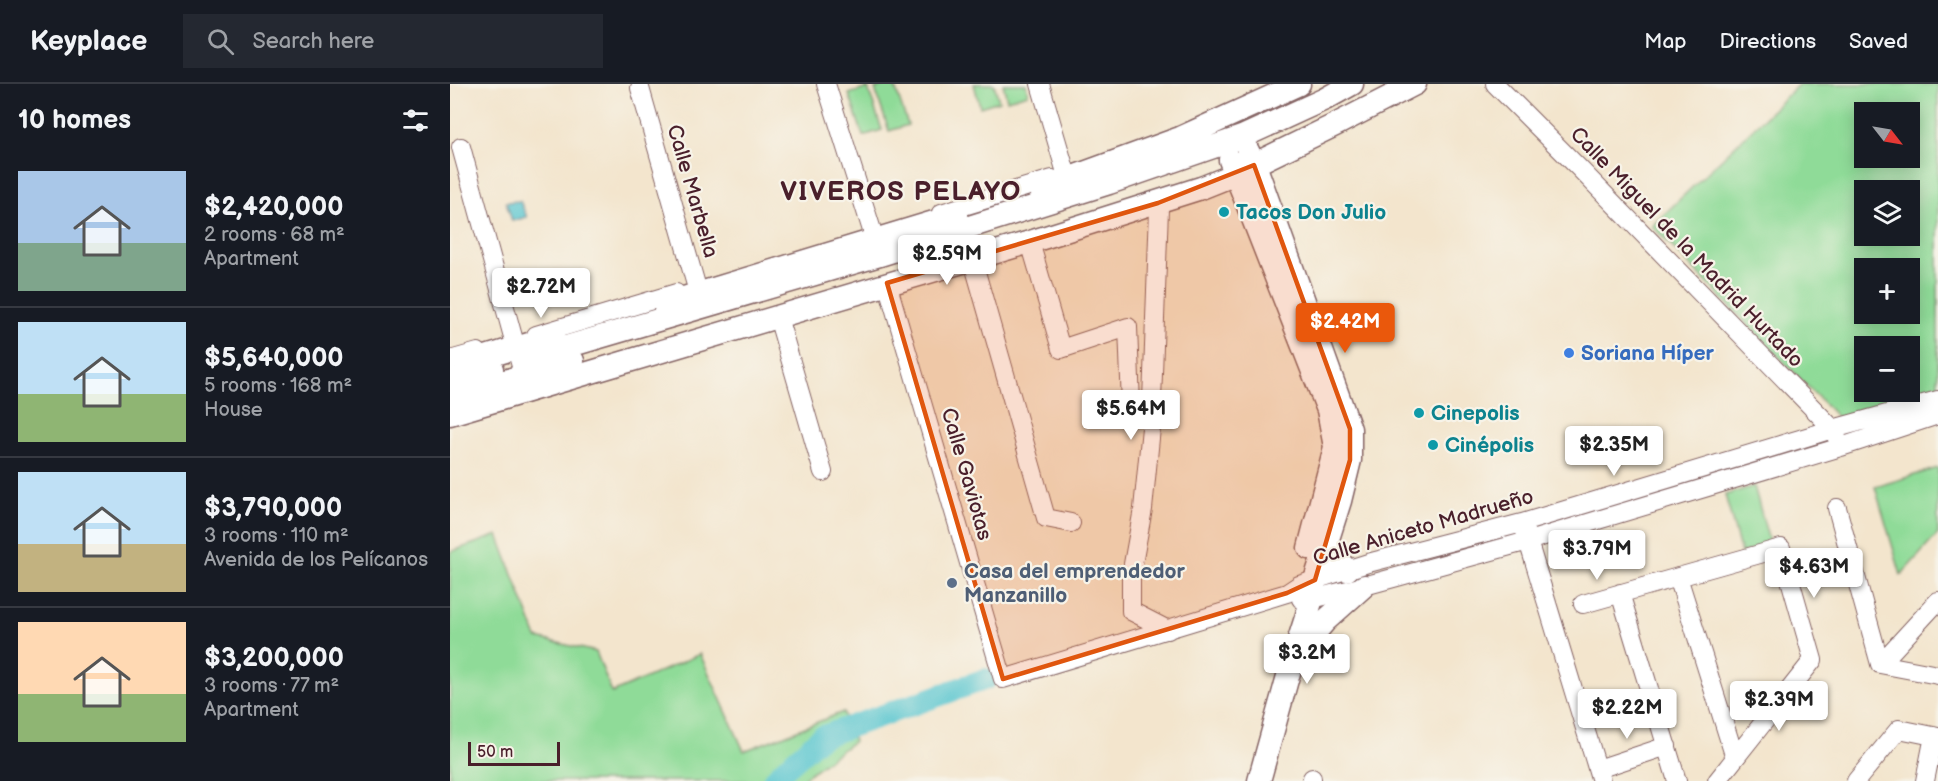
<!DOCTYPE html>
<html lang="en">
<head>
<meta charset="utf-8">
<style>
	:root { --surface:#171b24; --page:#242831; --text:#f1f3f6; --muted:#9ea1a6; --line:#363941; --accent:#ea580c }
	body { margin:0; font-family:"Balsamiq Sans",sans-serif; background:var(--page); color:var(--text); height:100vh; display:flex; flex-direction:column; font-size:22px; white-space:nowrap }
	* { box-sizing:border-box; margin:0 }
	p { font-size:20px; color:var(--muted) }
	.icon { flex:none; width:33px; height:33px; fill:none; stroke:currentColor; stroke-width:2; stroke-linecap:round; stroke-linejoin:round }
	.map { position:relative; flex:1; overflow:hidden }
	.panel { display:flex; flex-direction:column; background:var(--surface); width:450px }
	.panel>* { flex:none }
	.needle { width:39px; rotate:121deg }
	.controls { position:absolute; left:1404px; top:18px; display:grid; gap:12px }
	.controls a { display:grid; place-items:center; width:66px; height:66px; border-radius:0px; background:var(--surface); box-shadow:0 3px 15px #0003; font-size:30px }
	.scale { position:absolute; left:18px; bottom:15px; width:92px; box-sizing:border-box; padding-left:6px; border:3px solid #4a1f2b; border-top:0; font-size:16px; line-height:21px; white-space:nowrap; color:#4a1f2b; -webkit-text-stroke:4px #f7f3e8; paint-order:stroke }
	.price { position:absolute; translate:-50% -51px; padding:0 14px; border-radius:6px; background:#fff; color:#222; font-size:20px; line-height:39px; filter:drop-shadow(0 2px 3px #0008) }
	.price::after { content:''; position:absolute; left:50%; top:36px; width:18px; height:14px; margin-left:-9px; background:inherit; clip-path:polygon(0 0,100% 0,50% 100%) }
	.price.on { background:var(--accent); color:#fff }
	ul { padding:0; list-style:none }
	li { display:flex; align-items:center; gap:18px; height:150px; padding:0 18px }
	li+li { border-top:2px solid var(--line) }
	li span { display:grid; place-items:center; flex:none; width:168px; height:120px; border-radius:0px; color:#555 }
	li>.icon { margin-inline-start:auto }
	span .icon { width:72px; height:72px; fill:#fffc; stroke-width:1 }
	li b { font-size:26px }
	h2 { display:flex; justify-content:space-between; align-items:center; height:72px; padding:0 18px; font-size:26px }
	header { display:flex; align-items:center; gap:36px; box-sizing:border-box; height:84px; padding:0 30px; background:var(--surface); border-bottom:2px solid var(--line) }
	header strong { font-size:28px }
	nav { display:flex; gap:33px; margin-inline-start:auto; font-size:21px }
	.search { width:420px; height:54px; background:var(--page); display:flex; align-items:center; gap:15px; box-sizing:border-box; padding:0 21px; border-radius:0px; color:var(--muted); font-size:22px }
	main { display:flex; flex:1; min-height:0 }
	.map>svg:first-child { display:block }
	.green { fill:#8fdb98; stroke:#6c7d62; stroke-width:1.5; fill-rule:evenodd }
	.water { fill:#59c6d0; stroke:#52727e; stroke-width:1.5 }
	.lines { fill:none; stroke-linecap:round; stroke-linejoin:round }
	.river { stroke:#59c6d0; stroke-width:22 }
	.minor-casing { stroke:#856464; stroke-width:20 }
	.major-casing { stroke:#856464; stroke-width:25 }
	.minor { stroke:#fff; stroke-width:18 }
	.major { stroke:#fff; stroke-width:22 }
	.marked { fill:#e0560e; fill-opacity:0.2; stroke:#e0560e; stroke-width:4.5; stroke-linejoin:round }
	.culture-dot { fill:#0f9aa8; stroke:#f7f3e8; stroke-width:2 }
	.shop-dot { fill:#3f7fe0; stroke:#f7f3e8; stroke-width:2 }
	.service-dot { fill:#5c6f8a; stroke:#f7f3e8; stroke-width:2 }
	.labels { text-anchor:middle; stroke-width:4.5; stroke-linejoin:round; paint-order:stroke }
	.street-label { font-size:21px; fill:#4a1f2b; stroke:#f7f3e8 }
	.culture-label { font-size:21px; font-weight:bold; fill:#0d838f; stroke:#f7f3e8; text-anchor:start }
	.shop-label { font-size:21px; font-weight:bold; fill:#366cbe; stroke:#f7f3e8; text-anchor:start }
	.service-label { font-size:21px; font-weight:bold; fill:#4e5e75; stroke:#f7f3e8; text-anchor:start }
	.district-label { font-size:27px; font-weight:bold; letter-spacing:1.5px; fill:#4a1f2b; stroke:#f7f3e8 }
</style>
</head>
<body>
<header>
<strong>Keyplace</strong>
<div class="search"><svg class="icon" aria-label="search" viewBox="0 0 24 24"><circle cx="10" cy="10" r="6"/><path d="M15 15l6 6"/></svg>Search here</div>
<nav><a>Map</a><a>Directions</a><a>Saved</a></nav>
</header>
<main>
<section class="panel">
<h2>10 homes<svg class="icon" aria-label="filters" viewBox="0 0 24 24"><path d="M4 7h16M4 17h16"/><circle cx="9" cy="7" r="2"/><circle cx="15" cy="17" r="2"/></svg></h2>
<ul>
<li><span style="background:linear-gradient(#a9c7e8 60%,#7fa58c 0)"><svg class="icon" aria-label="home" viewBox="0 0 24 24"><path d="M3 11l9-7 9 7M6 9v11h12V9"/></svg></span><div><b>$2,420,000</b><p>2 rooms · 68 m²</p><p>Apartment</p></div></li>
<li><span style="background:linear-gradient(#bfe0f5 60%,#8fb573 0)"><svg class="icon" aria-label="home" viewBox="0 0 24 24"><path d="M3 11l9-7 9 7M6 9v11h12V9"/></svg></span><div><b>$5,640,000</b><p>5 rooms · 168 m²</p><p>House</p></div></li>
<li><span style="background:linear-gradient(#bfe0f5 60%,#c2b280 0)"><svg class="icon" aria-label="home" viewBox="0 0 24 24"><path d="M3 11l9-7 9 7M6 9v11h12V9"/></svg></span><div><b>$3,790,000</b><p>3 rooms · 110 m²</p><p>Avenida de los Pelícanos</p></div></li>
<li><span style="background:linear-gradient(#ffd9b3 60%,#8fb573 0)"><svg class="icon" aria-label="home" viewBox="0 0 24 24"><path d="M3 11l9-7 9 7M6 9v11h12V9"/></svg></span><div><b>$3,200,000</b><p>3 rooms · 77 m²</p><p>Apartment</p></div></li>
</ul>
</section>
<div class="map">
<svg width="1488" height="697" viewBox="0 0 1488 697">
	<rect width="100%" height="100%" fill="#f7f3e8"/>
	<filter id="ink" filterUnits="userSpaceOnUse"><feTurbulence type="fractalNoise" baseFrequency=".0167" numOctaves="2"/><feDisplacementMap in="SourceGraphic" scale="12" xChannelSelector="R" yChannelSelector="G"/><feConvolveMatrix kernelMatrix="1 2 1 2 8 2 1 2 1" color-interpolation-filters="sRGB"/></filter>
	<filter id="wash" filterUnits="userSpaceOnUse"><feTurbulence type="fractalNoise" baseFrequency=".008" numOctaves="4" result="noise"/><feDisplacementMap in="SourceGraphic" scale="24" xChannelSelector="R" yChannelSelector="G"/><feGaussianBlur stdDeviation="1.35" result="paint"/><feColorMatrix in="noise" values="0 0 0 0 0 0 0 0 0 0 0 0 0 0 0 0 0 1.4 0 .05"/><feComposite in="paint" operator="in"/></filter>
	<g filter="url(#wash)">
		<rect width="100%" height="100%" fill="#f3e5cd"/>
		<!-- green -->
		<path class="green" d="M440,0H444L458,41L439,47L425,5Z
			M524,0H544L549,17L530,23Z
			M553,0H576L578,10L557,16Z
			M1349,0H1488V309L1391,337L1202,142ZM1414,28H1460V74H1414ZM1414,106H1460V152H1414ZM1414,184H1460V230H1414ZM1414,262H1460V308H1414Z
			M418,4L432,46L413,52L399,10Z
			M1488,384V450L1451,491L1425,403Z
			M1304,402L1320,461L1291,469L1275,411Z
			M48,451L87,554L146,568L162,609L250,570L294,667L393,628L404,657L355,693L353,697H0V468Z"/>
		<!-- water -->
		<path class="water" d="M70,117L77,133L62,137L56,118Z"/>
		<g class="lines">
			<!-- river -->
			<path class="river" d="M323,697L330,689L371,653L536,595"/>
		</g>
	</g>
	<g filter="url(#ink)">
		<g class="lines">
			<defs>
				<path id="minor" d="M376,0L425,156
					M590,0L621,106
					M1045,0L1129,84L1383,345L1387,354
					M190,4L252,222
					M11,63L77,304
					M708,119L709,125L701,344L693,425L681,491V527L718,546
					M491,129L602,95
					M580,158L611,265L678,243L681,321
					M522,174L596,434L621,439
					M437,199L553,595L837,509L849,501L918,479L1072,439L1383,345L1488,316
					M328,233L373,388
					M86,251L226,209
					M0,276L28,268
					M1387,424L1430,580L1488,517
					M1075,447L1151,697
					M1228,493L1285,674
					M1170,509L1227,697
					M851,515H862L914,502L1078,457L1391,363L1488,331
					M1133,520L1331,464L1363,576L1267,697
					M1430,580L1488,591
					M1148,685L1217,662
					M862,697V694
					M1406,697L1449,645L1488,653
					M1475,697L1484,652"/>
				<path id="major" d="M798,67L808,89L900,345V376L890,417L865,496L862,515L843,574L809,697
					M780,76L878,326L885,363L859,464
					M590,105L730,54L849,0
					M214,220L507,131
					M85,272L430,171L659,99L792,53L875,15L902,0
					M16,279L102,253
					M0,296L42,285
					M0,313L123,277
					M0,330L580,158L751,104L776,94L885,41L965,0
					M877,457L885,473L897,486
					M850,566L875,537L914,502"/>
			</defs>
			<!-- minor casing -->
			<use href="#minor" class="minor-casing"/>
			<!-- major casing -->
			<use href="#major" class="major-casing"/>
			<!-- minor -->
			<use href="#minor" class="minor"/>
			<!-- major -->
			<use href="#major" class="major"/>
		</g>
	</g>
	<!-- marked area -->
	<path class="marked" d="M804,81L900,345V376L865,496L837,509L553,595L437,199L708,119Z"/>
	<!-- markers -->
	<g class="culture-dot">
		<circle cx="774" cy="128" r="6"/>
		<circle cx="969" cy="329" r="6"/>
		<circle cx="983" cy="361" r="6"/>
	</g>
	<circle class="shop-dot" cx="1119" cy="269" r="6"/>
	<circle class="service-dot" cx="502" cy="499" r="6"/>
	<g class="labels">
		<!-- street labels -->
		<g class="street-label">
			<text transform="translate(243 107) rotate(74)" y="7">Calle Marbella</text>
			<text transform="translate(1237 163) rotate(46)" y="7">Calle Miguel de la Madrid Hurtado</text>
			<text transform="translate(517 390) rotate(74)" y="7">Calle Gaviotas</text>
			<text transform="translate(973 443) rotate(-16)" y="7">Calle Aniceto Madrueño</text>
		</g>
		<!-- culture labels -->
		<g class="culture-label">
			<text x="786" y="135">Tacos Don Julio</text>
			<text x="981" y="336">Cinepolis</text>
			<text x="995" y="368">Cinépolis</text>
		</g>
		<!-- shop labels -->
		<g class="shop-label">
			<text x="1131" y="276">Soriana Híper</text>
		</g>
		<!-- service labels -->
		<g class="service-label">
			<text x="514" y="494">Casa del emprendedor<tspan x="514" dy="24">Manzanillo</tspan></text>
		</g>
		<!-- district labels -->
		<g class="district-label">
			<text x="451" y="116">VIVEROS PELAYO</text>
		</g>
	</g>
</svg>
<div class="controls">
<a><svg class="needle" viewBox="-14 -14 28 28"><path d="M0-13l5 13h-10z" fill="#e53935"/><path d="M0 13l5-13h-10z" fill="#9ea1a6"/></svg></a>
<a><svg class="icon" aria-label="layers" viewBox="0 0 24 24"><path d="M12 4l9 5-9 5-9-5zM3 14l9 5 9-5"/></svg></a>
<a>+</a>
<a>−</a>
</div>
<div class="scale">50 m</div>
<b class="price" style="left:497px;top:202px">$2.59M</b>
<b class="price" style="left:91px;top:235px">$2.72M</b>
<b class="price on" style="left:895px;top:270px">$2.42M</b>
<b class="price" style="left:681px;top:357px">$5.64M</b>
<b class="price" style="left:1164px;top:393px">$2.35M</b>
<b class="price" style="left:1147px;top:497px">$3.79M</b>
<b class="price" style="left:1364px;top:515px">$4.63M</b>
<b class="price" style="left:857px;top:601px">$3.2M</b>
<b class="price" style="left:1329px;top:648px">$2.39M</b>
<b class="price" style="left:1177px;top:656px">$2.22M</b>
</div>
</main>
</body>
</html>
